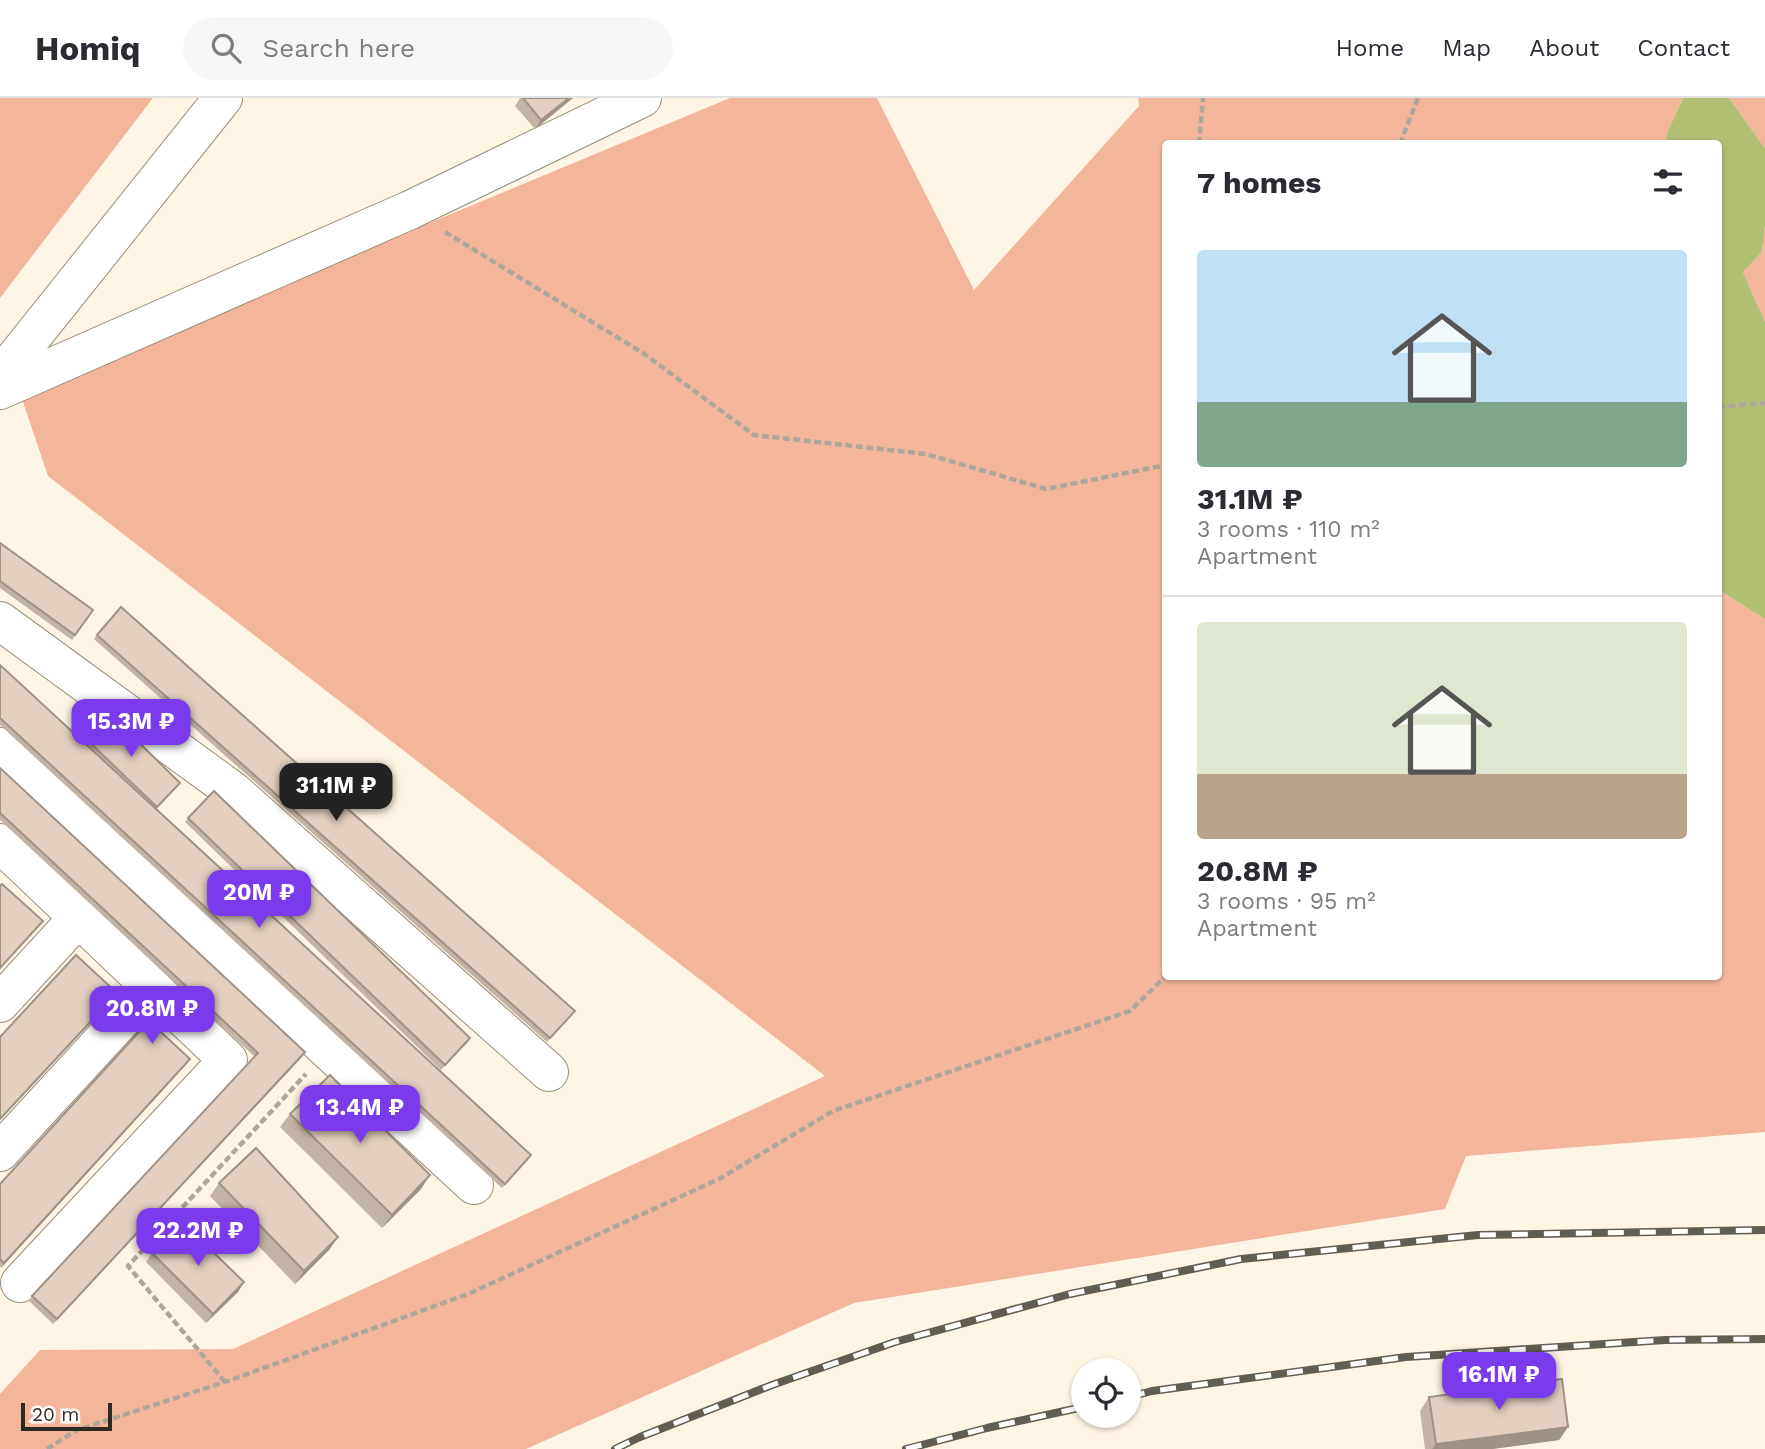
<!DOCTYPE html>
<html lang="en">
<head>
<meta charset="utf-8">
<style>
	:root { --surface:#fff; --page:#f7f7f7; --text:#2b2b33; --muted:#7c7c81; --line:#e1e1e2; --accent:#7c3aed }
	body { margin:0; font-family:"Work Sans",sans-serif; background:var(--page); color:var(--text); height:100vh; display:flex; flex-direction:column; font-size:26px; white-space:nowrap }
	* { box-sizing:border-box; margin:0 }
	p { font-size:23px; color:var(--muted) }
	.icon { flex:none; width:38px; height:38px; fill:none; stroke:currentColor; stroke-width:2; stroke-linecap:round; stroke-linejoin:round }
	.map { position:relative; flex:1; overflow:hidden }
	.panel { position:absolute; left:1162px; top:42px; width:560px; height:840px; display:flex; flex-direction:column; background:var(--surface); border-radius:7px; box-shadow:0 2px 5px #0004 }
	.panel>* { flex:none }
	.controls { position:absolute; left:1071px; top:1260px; display:grid; gap:14px }
	.controls a { display:grid; place-items:center; width:70px; height:70px; border-radius:50%; background:var(--surface); box-shadow:0 2px 5px #0004; font-size:35px }
	.scale { position:absolute; left:21px; bottom:18px; width:91px; box-sizing:border-box; padding-left:7px; border:4px solid #2f2b23; border-top:0; font-size:19px; line-height:24px; white-space:nowrap; color:#2f2b23; -webkit-text-stroke:5px #fff; paint-order:stroke }
	.price { position:absolute; translate:-50% -60px; padding:0 16px; border-radius:14px; background:var(--accent); color:#fff; font-size:23px; line-height:46px; filter:drop-shadow(0 2px 4px #0008) }
	.price::after { content:''; position:absolute; left:50%; top:42px; width:21px; height:16px; margin-left:-10px; background:inherit; clip-path:polygon(0 0,100% 0,50% 100%) }
	.price.selected { background:#222; color:#fff }
	ul { padding:0; list-style:none }
	li { display:grid; align-content:center; gap:14px; height:371px; padding:0 35px }
	li+li { border-top:2px solid var(--line) }
	li span { display:grid; place-items:center; height:217px; border-radius:7px; color:#555 }
	li>.icon { margin-inline-start:auto }
	span .icon { width:126px; height:126px; fill:#fffc; stroke-width:1 }
	li b { font-size:30px }
	h2 { display:flex; justify-content:space-between; align-items:center; height:84px; padding:0 35px; font-size:30px }
	header { display:flex; align-items:center; gap:42px; box-sizing:border-box; height:98px; padding:0 35px; background:var(--surface); border-bottom:2px solid var(--line) }
	header strong { font-size:33px }
	nav { display:flex; gap:38px; margin-inline-start:auto; font-size:24px }
	.search { width:490px; height:63px; background:var(--page); display:flex; align-items:center; gap:18px; box-sizing:border-box; padding:0 24px; border-radius:38px; color:var(--muted); font-size:26px }
	.map>svg:first-child { display:block }
	.green { fill:#f4b69a }
	.water { fill:#b1bf74 }
	.lines { fill:none; stroke-linecap:round; stroke-linejoin:round }
	.minor-casing { stroke:#998e7b; stroke-width:40 }
	.path { stroke:#aea69a; stroke-width:4.5; stroke-dasharray:7 3.5; stroke-linecap:butt }
	.minor { stroke:#fff; stroke-width:38 }
	.rail-casing { stroke:#625d53; stroke-width:8 }
	.rail { stroke:#fff; stroke-width:5; stroke-dasharray:16; stroke-linecap:butt }
	.wall { fill:#c3b3a5 }
	.shaded-wall { fill:#9f9286 }
	.building { fill:#e3d0c0; stroke:#9f9286; stroke-width:2 }
</style>
</head>
<body>
<header>
<strong>Homiq</strong>
<div class="search"><svg class="icon" aria-label="search" viewBox="0 0 24 24"><circle cx="10" cy="10" r="6"/><path d="M15 15l6 6"/></svg>Search here</div>
<nav><a>Home</a><a>Map</a><a>About</a><a>Contact</a></nav>
</header>
<div class="map">
<svg width="1765" height="1351" viewBox="0 0 1765 1351">
	<rect width="100%" height="100%" fill="#fff5e5"/>
	<!-- green -->
	<path class="green" d="M0,0H153L0,200Z
		M730,0H877L974,192L1139,8L1138,0H1683L1666,37L1667,45L1166,46V878H1718L1719,492L1765,521V1034L1466,1058L1445,1111L854,1205L526,1351H0V1296L40,1252L233,1251L825,978L48,378L20,295Z
		M1729,0H1765V50Z
		M1765,127V224L1743,174L1762,154Z"/>
	<!-- water -->
	<path class="water" d="M1683,0H1729L1765,50V127L1762,154L1743,174L1765,224V521L1719,492L1718,46L1667,45L1666,37Z"/>
	<g class="lines">
		<defs>
			<path id="minor" d="M0,279L223,0
				M0,292L410,112L642,0
				M0,523L233,693L549,974
				M0,649L474,1087
				M0,745L228,962L20,1185
				M0,905L78,820
				M0,1054L151,890"/>
		</defs>
		<!-- minor casing -->
		<use href="#minor" class="minor-casing"/>
		<!-- path -->
		<path class="path" d="M1199,46L1203,0
			M1400,46L1418,0
			M445,134L643,255L754,337L926,356L1046,391L1166,367
			M1718,309L1765,305
			M225,1284L128,1168L306,976
			M47,1351L77,1332L225,1284L468,1196L719,1081L833,1013L1130,913L1166,878"/>
		<!-- minor -->
		<use href="#minor" class="minor"/>
		<defs>
			<path id="rail" d="M1129,1299L1152,1293L1406,1259L1665,1242L1765,1241
				M615,1351L640,1339L772,1287L895,1244L1070,1196L1241,1161L1478,1137L1765,1132
				M906,1351L987,1330L1083,1309"/>
		</defs>
		<!-- rail casing -->
		<use href="#rail" class="rail-casing"/>
		<!-- rail -->
		<use href="#rail" class="rail"/>
	</g>
	<!-- wall -->
	<path class="wall" d="M520,0H573L535,31L515,8Z
		M0,445L93,512L72,542L0,490Z
		M97,537L575,913L572,917L547,944L94,541Z
		M0,567L81,642L83,638L180,685L156,711L528,1062L502,1090L0,627Z
		M0,670L305,954L53,1226L29,1203L32,1198L255,959L0,722Z
		M188,720L470,940L467,945L441,972L185,724Z
		M187,965L1,1170L0,1168V1086Z
		M290,1016L421,1091L382,1130L280,1029Z
		M219,1085L338,1139L329,1152L295,1186L210,1098Z
		M152,1155L244,1184L238,1194L206,1225L146,1164Z
		M1429,1299L1568,1329L1559,1342L1492,1351H1425L1420,1313Z"/>
	<!-- shaded-wall -->
	<path class="shaded-wall" d="M569,0H573L535,31L541,22Z
		M117,895L114,900L0,1022V1021Z
		M305,954L302,959L53,1226L57,1221Z
		M190,961L187,965L1,1170L4,1165Z
		M430,1077L421,1091L382,1130L392,1117Z
		M338,1139L329,1152L295,1186L304,1173Z
		M244,1184L238,1194L206,1225L213,1216Z
		M1568,1329L1559,1342L1492,1351H1432L1436,1346Z"/>
	<!-- building -->
	<path class="building" d="M523,0H569L541,22Z
		M0,445L93,512L75,537L0,483Z
		M121,509L575,913L550,940L97,537Z
		M0,567L531,1057L505,1086L0,620Z
		M107,613L180,685L157,709L83,638Z
		M0,670L305,954L57,1221L32,1198L258,955L0,715Z
		M214,693L470,940L445,967L188,720Z
		M2,786L43,823L0,870V788Z
		M76,857L117,895L0,1021V939Z
		M149,923L190,961L4,1165L0,1161V1086Z
		M330,977L430,1077L392,1117L290,1016Z
		M256,1050L338,1139L304,1173L219,1085Z
		M183,1125L244,1184L213,1216L152,1155Z
		M1562,1281L1568,1329L1436,1346L1429,1299Z"/>
</svg>
<div class="controls">
<a><svg class="icon" aria-label="locate" viewBox="0 0 24 24"><circle cx="12" cy="12" r="6"/><path d="M12 2v4M12 18v4M2 12h4M18 12h4"/></svg></a>
</div>
<div class="scale">20 m</div>
<b class="price" style="left:131px;top:661px">15.3M ₽</b>
<b class="price selected" style="left:336px;top:725px">31.1M ₽</b>
<b class="price" style="left:259px;top:832px">20M ₽</b>
<b class="price" style="left:152px;top:948px">20.8M ₽</b>
<b class="price" style="left:360px;top:1047px">13.4M ₽</b>
<b class="price" style="left:198px;top:1170px">22.2M ₽</b>
<b class="price" style="left:1499px;top:1314px">16.1M ₽</b>
<section class="panel">
<h2>7 homes<svg class="icon" aria-label="filters" viewBox="0 0 24 24"><path d="M4 7h16M4 17h16"/><circle cx="9" cy="7" r="2"/><circle cx="15" cy="17" r="2"/></svg></h2>
<ul>
<li><span style="background:linear-gradient(#bfe0f5 70%,#7fa58c 0)"><svg class="icon" aria-label="home" viewBox="0 0 24 24"><path d="M3 11l9-7 9 7M6 9v11h12V9"/></svg></span><div><b>31.1M ₽</b><p>3 rooms · 110 m²</p><p>Apartment</p></div></li>
<li><span style="background:linear-gradient(#dfe7d0 70%,#b9a48a 0)"><svg class="icon" aria-label="home" viewBox="0 0 24 24"><path d="M3 11l9-7 9 7M6 9v11h12V9"/></svg></span><div><b>20.8M ₽</b><p>3 rooms · 95 m²</p><p>Apartment</p></div></li>
</ul>
</section>
</div>
</body>
</html>
